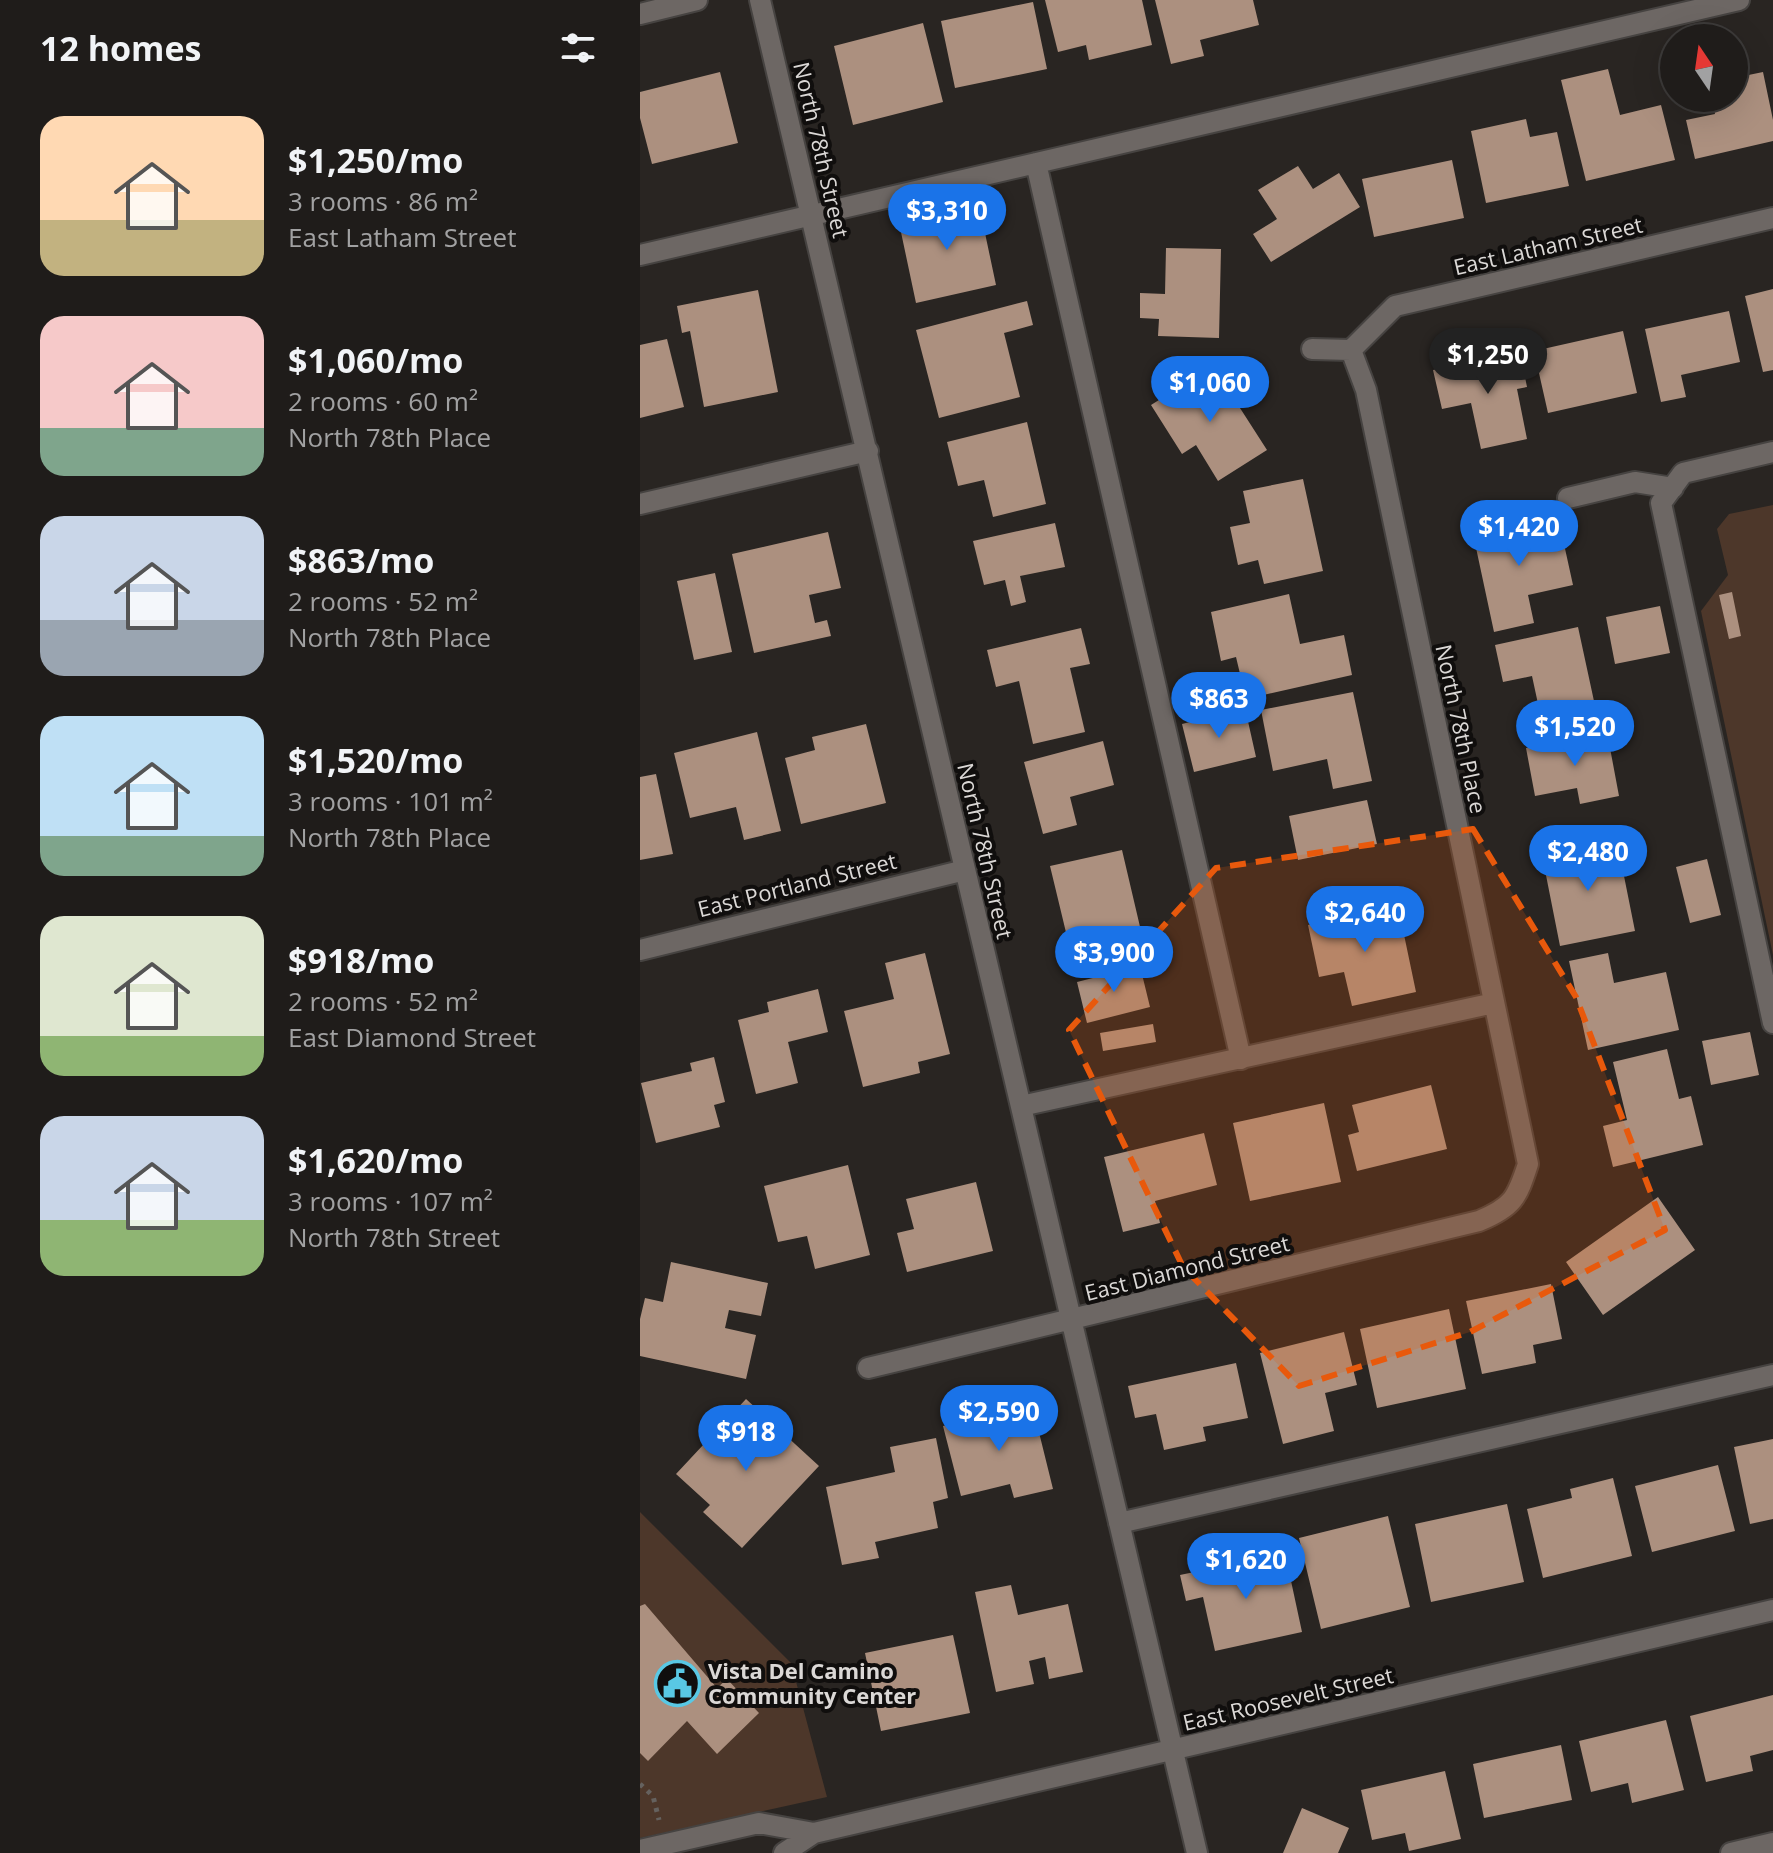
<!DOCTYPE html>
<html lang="en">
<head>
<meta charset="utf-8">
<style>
	:root { --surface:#1f1c1a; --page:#2c2927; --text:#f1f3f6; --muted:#a1a1a2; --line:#3c3a39; --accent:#1a73e8 }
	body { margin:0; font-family:"Open Sans",sans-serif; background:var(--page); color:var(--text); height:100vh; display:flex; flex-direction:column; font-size:30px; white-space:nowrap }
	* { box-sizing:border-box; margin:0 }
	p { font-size:26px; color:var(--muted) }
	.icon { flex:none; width:44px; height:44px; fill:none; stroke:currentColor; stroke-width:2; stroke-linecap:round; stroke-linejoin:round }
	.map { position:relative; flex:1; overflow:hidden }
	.sheet { display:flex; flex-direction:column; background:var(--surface); width:640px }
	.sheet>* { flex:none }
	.needle { width:52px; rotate:347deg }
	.fabs { position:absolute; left:1020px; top:24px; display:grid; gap:16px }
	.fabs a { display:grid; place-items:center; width:88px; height:88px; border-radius:50%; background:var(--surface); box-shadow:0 8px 32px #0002,0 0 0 2px var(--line); font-size:40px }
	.price { position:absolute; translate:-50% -68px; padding:0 18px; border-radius:28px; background:var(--accent); color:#fff; font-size:26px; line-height:52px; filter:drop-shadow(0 2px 4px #0008) }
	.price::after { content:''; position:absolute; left:50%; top:48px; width:24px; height:18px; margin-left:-12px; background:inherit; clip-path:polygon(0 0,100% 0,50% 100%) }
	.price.active { background:#222; color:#fff }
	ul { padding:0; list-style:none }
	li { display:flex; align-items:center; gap:24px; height:200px; padding:0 40px }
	li span { display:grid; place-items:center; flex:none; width:224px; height:160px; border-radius:24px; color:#555 }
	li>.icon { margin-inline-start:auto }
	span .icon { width:96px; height:96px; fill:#fffc; stroke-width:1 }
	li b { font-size:34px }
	h2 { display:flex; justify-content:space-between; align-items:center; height:96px; padding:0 40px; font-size:34px }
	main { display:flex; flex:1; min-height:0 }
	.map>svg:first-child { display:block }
	.green { fill:#4d372a }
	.building { fill:#ac907f }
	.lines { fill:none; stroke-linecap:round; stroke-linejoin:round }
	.minor-casing { stroke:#464341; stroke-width:24 }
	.path { stroke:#65615e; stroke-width:5; stroke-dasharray:4 6; stroke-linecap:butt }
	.minor { stroke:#6d6764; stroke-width:20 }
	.marked { fill:#e8590c; fill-opacity:0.2; stroke:#e8590c; stroke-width:6; stroke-dasharray:16 10; stroke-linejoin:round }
	.labels { text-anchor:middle; stroke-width:8; stroke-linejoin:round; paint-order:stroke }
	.street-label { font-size:22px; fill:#dbd8d6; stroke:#100e0d }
	.poi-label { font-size:22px; font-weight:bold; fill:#dbd8d6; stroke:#100e0d; text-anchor:start }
</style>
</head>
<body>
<main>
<section class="sheet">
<h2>12 homes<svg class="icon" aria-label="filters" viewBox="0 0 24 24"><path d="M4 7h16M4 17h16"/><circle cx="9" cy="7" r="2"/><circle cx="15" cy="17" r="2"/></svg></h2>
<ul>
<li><span style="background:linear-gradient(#ffd9b3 65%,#c2b280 0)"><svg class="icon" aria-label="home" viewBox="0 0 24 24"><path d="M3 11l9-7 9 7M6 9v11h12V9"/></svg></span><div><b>$1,250/mo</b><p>3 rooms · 86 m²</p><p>East Latham Street</p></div></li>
<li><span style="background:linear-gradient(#f6c9c9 70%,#7fa58c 0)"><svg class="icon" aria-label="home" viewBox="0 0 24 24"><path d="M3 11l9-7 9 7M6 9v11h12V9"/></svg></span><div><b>$1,060/mo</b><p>2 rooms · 60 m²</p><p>North 78th Place</p></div></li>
<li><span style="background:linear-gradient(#c9d6e8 65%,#9aa5b1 0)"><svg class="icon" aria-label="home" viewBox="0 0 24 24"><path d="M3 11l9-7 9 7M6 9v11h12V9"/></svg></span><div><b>$863/mo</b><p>2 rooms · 52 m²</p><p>North 78th Place</p></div></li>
<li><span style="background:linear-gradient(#bfe0f5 75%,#7fa58c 0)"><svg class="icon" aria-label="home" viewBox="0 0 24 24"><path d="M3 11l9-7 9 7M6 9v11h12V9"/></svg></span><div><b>$1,520/mo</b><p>3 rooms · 101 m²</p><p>North 78th Place</p></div></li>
<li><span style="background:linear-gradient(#dfe7d0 75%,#8fb573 0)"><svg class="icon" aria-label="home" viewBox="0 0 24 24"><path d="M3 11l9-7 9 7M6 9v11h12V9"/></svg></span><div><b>$918/mo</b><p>2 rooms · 52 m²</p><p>East Diamond Street</p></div></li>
<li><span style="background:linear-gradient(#c9d6e8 65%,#8fb573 0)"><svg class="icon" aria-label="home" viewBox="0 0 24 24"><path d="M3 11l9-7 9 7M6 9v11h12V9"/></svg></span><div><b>$1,620/mo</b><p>3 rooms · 107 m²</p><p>North 78th Street</p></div></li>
</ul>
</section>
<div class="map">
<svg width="1133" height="1853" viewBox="0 0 1133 1853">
	<rect width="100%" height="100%" fill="#292522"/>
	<!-- green -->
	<path class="green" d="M1133,505V955L1061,611L1088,575L1077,529L1089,514Z
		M0,1512L151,1663L187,1797L0,1838Z"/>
	<!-- building -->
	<path class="building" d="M405,0H502L512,45L449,60L446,45L418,52Z
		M515,0H613L619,25L560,40L564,56L531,64Z
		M393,2L407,69L315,88L301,21Z
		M283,23L303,102L213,125L194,46Z
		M968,69L980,115L1021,105L1035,160L946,181L921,80Z
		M80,72L98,143L12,164L0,118V92Z
		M1123,72L1133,120V141L1055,159L1046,120L1075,114L1071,98H1094V78Z
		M886,119L890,137L917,132L929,186L846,203L831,131Z
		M812,160L824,218L734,237L722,179Z
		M658,166L673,189L699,173L720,207L631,262L613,234L637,219L618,190Z
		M338,200L356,285L276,303L258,218Z
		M526,248L581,249L579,338L518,336L519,319L500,318V293L525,294Z
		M1133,289V370L1123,372L1105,296Z
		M118,290L138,392L64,407L50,331L42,333L37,306Z
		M387,301L393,325L364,333L380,397L299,418L276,330Z
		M1089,311L1100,362L1041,375L1046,397L1021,402L1005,329Z
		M983,331L997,393L908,413L894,351Z
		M27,339L44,407L0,418V345Z
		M880,352L887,387L877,389L887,439L841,449L831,403L802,409L793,370Z
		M573,366L627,450L578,481L556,445L542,454L511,405Z
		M387,422L406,504L353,517L344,480L318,486L307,442Z
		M663,479L683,571L624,584L618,560L598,565L590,527L610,523L603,491Z
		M899,514L904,539L922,535L933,585L888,595L894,623L854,632L832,529Z
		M415,523L425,567L380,576L386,602L371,606L365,580L344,585L333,541Z
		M188,532L201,588L169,595L175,623L187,620L191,636L114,653L92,554Z
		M75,573L92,652L54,660L37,581Z
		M1092,592L1101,636L1089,639L1079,595Z
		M649,594L660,644L704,635L712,675L606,699L596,657L581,661L571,612Z
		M1020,606L1030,653L975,664L966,617Z
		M938,627L957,715L903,727L892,676L863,682L855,645Z
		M441,628L450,664L430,668L445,732L393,744L379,681L356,687L347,650Z
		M713,692L732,781L693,789L687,759L633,771L621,710Z
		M605,708L616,757L554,772L542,724Z
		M226,724L246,803L161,824L145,758L175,750L172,737Z
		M117,732L141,831L104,840L96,807L50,818L34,753Z
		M967,732L979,796L940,804L937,788L895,796L886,748Z
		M463,741L474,785L430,797L437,825L403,834L384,762Z
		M16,774L33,854L0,860V777Z
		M727,800L737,844L658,860L649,816Z
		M977,841L995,931L920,946L902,855Z
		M482,850L501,931L430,949L410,866Z
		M1067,859L1081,915L1050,923L1036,867Z
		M758,906L776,992L712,1006L704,972L679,977L668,925Z
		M285,953L310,1054L278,1062L280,1073L223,1087L204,1011L254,999L245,963Z
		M968,953L974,983L1026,972L1039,1030L948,1050L929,961Z
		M500,966L510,1007L447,1023L437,982Z
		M178,989L188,1032L148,1042L158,1083L116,1094L98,1020L129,1012L127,1002Z
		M513,1024L516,1042L463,1051L460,1033Z
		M1110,1032L1119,1075L1071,1085L1062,1041Z
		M1027,1049L1039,1099L1051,1096L1063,1145L973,1167L963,1126L987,1120L973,1062Z
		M74,1057L85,1102L74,1105L80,1127L16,1143L1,1083L52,1071L50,1063Z
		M791,1085L807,1149L717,1171L708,1135L719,1132L712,1105Z
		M684,1103L701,1182L610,1201L593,1123Z
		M564,1133L577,1185L515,1201L520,1223L483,1232L464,1157Z
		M208,1165L230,1255L175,1269L167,1236L138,1242L124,1186Z
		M336,1182L353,1251L267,1272L257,1233L274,1229L266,1199Z
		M1018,1197L1055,1250L963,1315L926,1262Z
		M31,1262L128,1283L121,1316L89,1310L85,1328L116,1335L106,1379L0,1356V1319L5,1298L23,1302Z
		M911,1284L922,1339L893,1345L896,1363L842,1374L826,1301Z
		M809,1309L826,1389L737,1408L720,1329Z
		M704,1332L717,1385L685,1393L694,1431L643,1444L620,1353Z
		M596,1363L608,1418L563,1427L566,1441L524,1450L516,1414L495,1418L488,1386Z
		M106,1399L179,1466L102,1548L63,1512L70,1505L36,1474Z
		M392,1404L413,1489L374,1498L370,1484L321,1496L303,1426Z
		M296,1438L308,1498L293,1502L298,1528L235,1542L239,1558L202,1565L186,1487L255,1472L250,1447Z
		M1133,1439V1519L1110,1524L1094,1447Z
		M1078,1465L1095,1531L1012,1552L995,1486Z
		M973,1478L992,1556L903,1578L887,1509L932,1498L930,1489Z
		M867,1504L884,1582L791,1602L775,1524Z
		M748,1516L770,1607L681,1629L659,1538Z
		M645,1553L662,1632L575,1651L563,1597L546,1601L540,1575Z
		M371,1585L378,1615L428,1604L443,1672L409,1679L405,1657L389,1661L394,1684L356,1692L335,1592Z
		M5,1604L77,1688L87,1679L119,1713L77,1754L47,1721L8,1761L0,1753V1606Z
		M313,1635L330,1713L241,1731L225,1653Z
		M1133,1695V1750L1110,1756L1113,1771L1066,1782L1050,1716Z
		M1026,1720L1044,1790L992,1803L988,1783L951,1792L939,1741Z
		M921,1745L932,1800L844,1818L833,1764Z
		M805,1771L821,1839L769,1851L765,1833L732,1840L721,1790Z
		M662,1808L709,1828L698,1853H643Z"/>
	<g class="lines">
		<defs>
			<path id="minor" d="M120,0L557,1853
				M0,14L57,0
				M396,163L601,1059
				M0,255L1099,0
				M711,350L755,306L1133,218
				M1133,452L1043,473L1021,503L1133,1023
				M928,498L995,482L1033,488
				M0,504L228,451
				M0,950L325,870
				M381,1106L854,1003
				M228,1368L839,1221C873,1207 877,1198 888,1164L726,390L711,350L672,349
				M479,1523L1133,1375
				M0,1850L119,1823L174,1833
				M144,1853L174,1833L1133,1610
				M1091,1853L1133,1843"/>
		</defs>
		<!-- minor casing -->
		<use href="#minor" class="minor-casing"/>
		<!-- path -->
		<path class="path" d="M0,1784L13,1796L19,1820"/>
		<!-- minor -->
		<use href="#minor" class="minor"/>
	</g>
	<!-- marked area -->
	<path class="marked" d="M833,829L936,997L1025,1230L830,1332L659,1386L543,1267L429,1030L576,868Z"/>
	<!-- icons -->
	<defs>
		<symbol id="civic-ring" viewBox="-11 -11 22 22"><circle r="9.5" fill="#100e0d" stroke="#59c8e4" stroke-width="1.5"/><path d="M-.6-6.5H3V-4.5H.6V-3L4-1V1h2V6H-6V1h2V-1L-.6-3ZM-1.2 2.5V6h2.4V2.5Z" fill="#59c8e4"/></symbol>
	</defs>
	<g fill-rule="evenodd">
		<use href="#civic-ring" x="12" y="1658" width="51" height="51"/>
	</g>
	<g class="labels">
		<!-- street labels -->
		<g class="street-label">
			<text transform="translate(181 150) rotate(77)" y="8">North 78th Street</text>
			<text transform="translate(908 246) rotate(-13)" y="8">East Latham Street</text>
			<text transform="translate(821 729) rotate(78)" y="8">North 78th Place</text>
			<text transform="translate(345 851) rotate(77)" y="8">North 78th Street</text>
			<text transform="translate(157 885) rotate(-14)" y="8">East Portland Street</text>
			<text transform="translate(547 1268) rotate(-14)" y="8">East Diamond Street</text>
			<text transform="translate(648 1699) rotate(-13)" y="8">East Roosevelt Street</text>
		</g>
		<!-- poi labels -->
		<g class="poi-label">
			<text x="68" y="1679">Vista Del Camino<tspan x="68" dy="25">Community Center</tspan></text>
		</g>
	</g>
</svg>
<div class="fabs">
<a><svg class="needle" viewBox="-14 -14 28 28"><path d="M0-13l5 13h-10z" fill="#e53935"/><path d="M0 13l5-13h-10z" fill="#a1a1a2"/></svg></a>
</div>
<b class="price" style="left:307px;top:252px">$3,310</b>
<b class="price active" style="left:848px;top:396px">$1,250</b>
<b class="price" style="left:570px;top:424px">$1,060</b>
<b class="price" style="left:879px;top:568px">$1,420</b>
<b class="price" style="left:579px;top:740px">$863</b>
<b class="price" style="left:935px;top:768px">$1,520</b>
<b class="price" style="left:948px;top:893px">$2,480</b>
<b class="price" style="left:725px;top:954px">$2,640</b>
<b class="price" style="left:474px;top:994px">$3,900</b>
<b class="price" style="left:359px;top:1453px">$2,590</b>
<b class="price" style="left:106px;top:1473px">$918</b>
<b class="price" style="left:606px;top:1601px">$1,620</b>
</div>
</main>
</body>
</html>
